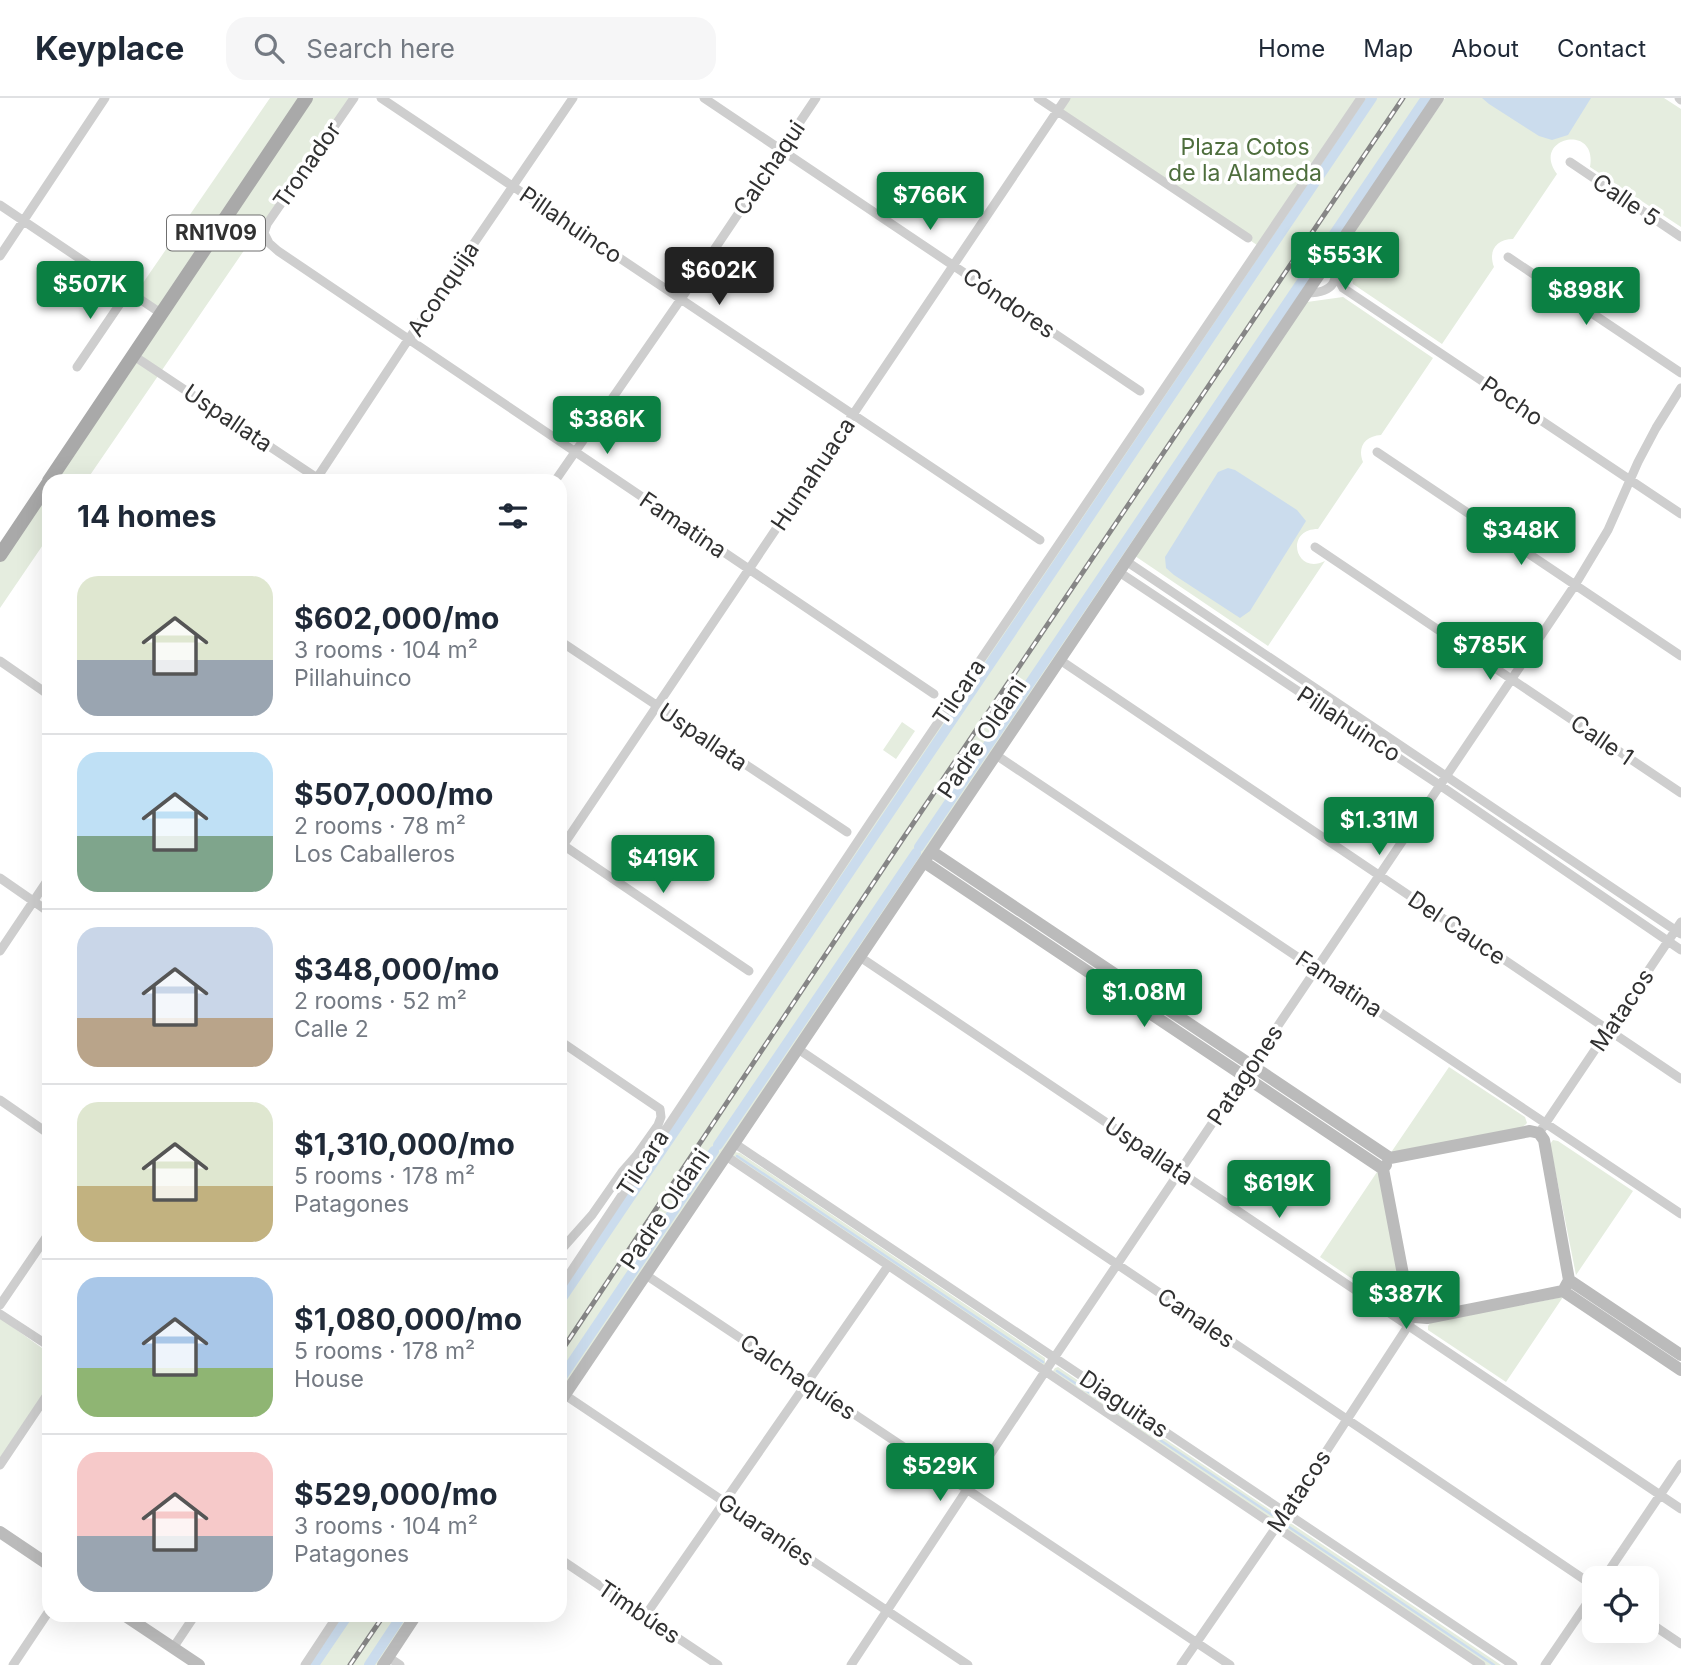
<!DOCTYPE html>
<html lang="en">
<head>
<meta charset="utf-8">
<style>
	:root { --surface:#fff; --page:#f6f6f7; --text:#1f2937; --muted:#747a83; --line:#e0e1e3; --accent:#0b8043 }
	body { margin:0; font-family:Inter,sans-serif; background:var(--page); color:var(--text); height:100vh; display:flex; flex-direction:column; font-size:26px; white-space:nowrap }
	* { box-sizing:border-box; margin:0 }
	p { font-size:23px; color:var(--muted) }
	.icon { flex:none; width:38px; height:38px; fill:none; stroke:currentColor; stroke-width:2; stroke-linecap:round; stroke-linejoin:round }
	.map { position:relative; flex:1; overflow:hidden }
	.details { position:absolute; left:42px; top:376px; width:525px; height:1148px; display:flex; flex-direction:column; background:var(--surface); border-radius:21px; box-shadow:0 7px 28px #0002 }
	.details>* { flex:none }
	.controls { position:absolute; left:1582px; top:1468px; display:grid; gap:14px }
	.controls a { display:grid; place-items:center; width:77px; height:77px; border-radius:14px; background:var(--surface); box-shadow:0 7px 28px #0002; font-size:35px }
	.price { position:absolute; translate:-50% -60px; padding:0 16px; border-radius:7px; background:var(--accent); color:#fff; font-size:23px; line-height:46px; filter:drop-shadow(0 2px 4px #0008) }
	.price::after { content:''; position:absolute; left:50%; top:42px; width:21px; height:16px; margin-left:-10px; background:inherit; clip-path:polygon(0 0,100% 0,50% 100%) }
	.price.current { background:#222; color:#fff }
	ul { padding:0; list-style:none }
	li { display:flex; align-items:center; gap:21px; height:175px; padding:0 35px }
	li+li { border-top:2px solid var(--line) }
	li span { display:grid; place-items:center; flex:none; width:196px; height:140px; border-radius:21px; color:#555 }
	li>.icon { margin-inline-start:auto }
	span .icon { width:84px; height:84px; fill:#fffc; stroke-width:1 }
	li b { font-size:30px }
	h2 { display:flex; justify-content:space-between; align-items:center; height:84px; padding:0 35px; font-size:30px }
	header { display:flex; align-items:center; gap:42px; box-sizing:border-box; height:98px; padding:0 35px; background:var(--surface); border-bottom:2px solid var(--line) }
	header strong { font-size:33px }
	nav { display:flex; gap:38px; margin-inline-start:auto; font-size:24px }
	.search { width:490px; height:63px; background:var(--page); display:flex; align-items:center; gap:18px; box-sizing:border-box; padding:0 24px; border-radius:21px; color:var(--muted); font-size:26px }
	.map>svg:first-child { display:block }
	.green { fill:#e5eddf }
	.water { fill:#cbdced }
	.lines { fill:none; stroke-linecap:round; stroke-linejoin:round }
	.stream { stroke:#cbdced; stroke-width:2.5 }
	.canal { stroke:#cbdced; stroke-width:10 }
	.street { stroke:#cecece; stroke-width:9 }
	.secondary { stroke:#bbb; stroke-width:12 }
	.primary { stroke:#a9a9a9; stroke-width:14 }
	.rail-casing { stroke:#868686; stroke-width:5 }
	.rail { stroke:#fff; stroke-width:2.5; stroke-dasharray:8; stroke-linecap:butt }
	.labels { text-anchor:middle; stroke-width:7; stroke-linejoin:round; paint-order:stroke }
	.shield { fill:#fff; stroke:#6f6f6f; stroke-width:2 }
	.shield-label { font-size:21px; font-weight:bold; fill:#313131 }
	.park-label { font-size:23px; fill:#4e6e3d; stroke:#fff }
	.street-label { font-size:23px; fill:#313131; stroke:#fff }
</style>
</head>
<body>
<header>
<strong>Keyplace</strong>
<div class="search"><svg class="icon" aria-label="search" viewBox="0 0 24 24"><circle cx="10" cy="10" r="6"/><path d="M15 15l6 6"/></svg>Search here</div>
<nav><a>Home</a><a>Map</a><a>About</a><a>Contact</a></nav>
</header>
<div class="map">
<svg width="1681" height="1567" viewBox="0 0 1681 1567">
	<rect width="100%" height="100%" fill="#fff"/>
	<!-- green -->
	<path class="green" d="M270,0H354L264,135L245,151L86,383H49L161,216L134,198Z
		M1066,0H1438L560,1304V1190L1260,149L1057,13Z
		M1445,0H1664L1681,11V129L1590,69C1598,24 1530,40 1557,76L1513,141C1496,141 1488,153 1494,169L1442,246L1353,186L1344,149Z
		M1343,199L1433,260L1381,337C1365,338 1357,349 1363,364L1320,428L1318,431C1284,431 1295,478 1325,463L1268,548L1135,458L1307,204Z
		M49,384V438L0,510V457Z
		M902,624L915,633L896,661L883,652Z
		M1449,969L1525,1019L1527,1025L1523,1029L1390,1056Z
		M1553,1042L1558,1043L1633,1093L1576,1177L1550,1046Z
		M735,1054L740,1055L1045,1260V1266L1042,1268L734,1060L733,1057Z
		M1377,1074L1379,1076L1405,1206L1403,1211L1398,1212L1320,1159Z
		M1563,1199L1506,1284L1428,1232V1228L1431,1224Z
		M0,1220L49,1255V1288L0,1360Z
		M1058,1269L1275,1415V1421L1272,1423L1053,1273L1055,1270Z
		M1287,1423L1289,1424L1501,1567H1485L1284,1432L1282,1429L1283,1425Z
		M338,1517H416L383,1567H305Z"/>
	<!-- water -->
	<path class="water" d="M1482,0H1591L1568,37L1552,42L1539,38L1489,6Z
		M1228,370L1235,372L1297,412L1306,423L1250,513L1240,520L1174,477L1166,470L1165,459L1218,374Z"/>
	<g class="lines">
		<!-- stream -->
		<path class="stream" d="M737,1058L1043,1264
			M1057,1273L1272,1417
			M1286,1427L1494,1567"/>
		<!-- canal -->
		<path class="canal" d="M919,749L1426,0
			M718,1047L916,755
			M560,1203L1372,0
			M560,1282L714,1053
			M314,1567L348,1517
			M369,1567L402,1517"/>
		<!-- street -->
		<path class="street" d="M354,0L267,126L264,135L269,145L278,153L934,596
			M381,0L1040,442
			M704,0L1140,293
			M1038,0L1248,140
			M1679,0L1681,2
			M1570,64L1681,139
			M0,107L162,216
			M0,158L105,0
			M1508,159L1681,275
			M1337,179L1343,190L1681,416
			M1307,195C1334,195 1341,182 1332,157
			M134,258L320,382
			M77,269L128,194
			M1377,354L1681,558
			M315,383L408,242L573,0
			M555,383L681,201L816,0
			M1315,449L1681,695
			M1126,463L1681,836
			M1119,474L1441,688L1681,852
			M560,543L847,734
			M1060,562L1681,981
			M0,563L49,597
			M996,657L1681,1116
			M560,745L749,873
			M560,752L1066,0
			M0,780L49,814
			M0,853L49,780
			M860,859L1681,1411
			M560,943L660,1011L661,1019L658,1027L636,1058L622,1074L592,1117L560,1153
			M798,951L1594,1488
			M0,1002L49,1036
			M1539,1035L1681,824
			M734,1045L1513,1567
			M726,1058L1481,1567
			M646,1177L1230,1567
			M560,1190L872,722L1361,0
			M0,1207L49,1135
			M0,1216L49,1248
			M565,1297L968,1567
			M0,1367L49,1294
			M560,1461L718,1567
			M1604,1480L1681,1366
			M645,1518L888,1168
			M1647,1523L1681,1546
			M173,1550L195,1517
			M388,1559L400,1567
			M13,1567L49,1513
			M305,1567L338,1517
			M851,1567L1054,1260L1575,487L1608,432L1638,364L1656,330L1681,290
			M1181,1567L1286,1415L1410,1225
			M1545,1567L1594,1495"/>
		<!-- secondary -->
		<path class="secondary" d="M931,753L1390,1060L1530,1033L1539,1035L1544,1042L1569,1182L1563,1193
			M924,764L1383,1071
			M1386,1067L1383,1071L1409,1208L1415,1219L1427,1220L1563,1193L1681,1272
			M1569,1182L1681,1257
			M560,1304L1438,0
			M0,1434L49,1467
			M124,1517L199,1567
			M383,1567L416,1517"/>
		<!-- primary -->
		<path class="primary" d="M49,383L306,0
			M0,457L49,384"/>
		<defs>
			<path id="rail" d="M560,1255L902,742L1403,0
				M350,1567L384,1517"/>
		</defs>
		<!-- rail casing -->
		<use href="#rail" class="rail-casing"/>
		<!-- rail -->
		<use href="#rail" class="rail"/>
	</g>
	<g class="labels">
		<!-- shield labels -->
		<rect class="shield" x="167" y="117.5" width="98" height="35" rx="5"/>
		<g class="shield-label">
			<text x="216" y="142">RN1V09</text>
		</g>
		<!-- park labels -->
		<g class="park-label">
			<text x="1245" y="57">Plaza Cotos<tspan x="1245" dy="26">de la Alameda</tspan></text>
		</g>
		<!-- street labels -->
		<g class="street-label">
			<text transform="translate(307 67) rotate(-55)" y="8">Tronador</text>
			<text transform="translate(769 70) rotate(-56)" y="8">Calchaqui</text>
			<text transform="translate(1626 102) rotate(34)" y="8">Calle 5</text>
			<text transform="translate(571 127) rotate(34)" y="8">Pillahuinco</text>
			<text transform="translate(443 191) rotate(-56)" y="8">Aconquija</text>
			<text transform="translate(1009 205) rotate(34)" y="8">Cóndores</text>
			<text transform="translate(1512 303) rotate(34)" y="8">Pocho</text>
			<text transform="translate(228 320) rotate(34)" y="8">Uspallata</text>
			<text transform="translate(813 376) rotate(-56)" y="8">Humahuaca</text>
			<text transform="translate(683 427) rotate(34)" y="8">Famatina</text>
			<text transform="translate(959 594) rotate(-56)" y="8">Tilcara</text>
			<text transform="translate(1349 626) rotate(33)" y="8">Pillahuinco</text>
			<text transform="translate(703 639) rotate(34)" y="8">Uspallata</text>
			<text transform="translate(982 640) rotate(-56)" y="8">Padre Oldani</text>
			<text transform="translate(1602 642) rotate(34)" y="8">Calle 1</text>
			<text transform="translate(1457 830) rotate(34)" y="8">Del Cauce</text>
			<text transform="translate(1339 886) rotate(34)" y="8">Famatina</text>
			<text transform="translate(1622 912) rotate(-56)" y="8">Matacos</text>
			<text transform="translate(1245 977) rotate(-56)" y="8">Patagones</text>
			<text transform="translate(1149 1053) rotate(34)" y="8">Uspallata</text>
			<text transform="translate(643 1065) rotate(-57)" y="8">Tilcara</text>
			<text transform="translate(665 1111) rotate(-56)" y="8">Padre Oldani</text>
			<text transform="translate(1196 1220) rotate(34)" y="8">Canales</text>
			<text transform="translate(798 1279) rotate(34)" y="8">Calchaquíes</text>
			<text transform="translate(1124 1306) rotate(34)" y="8">Diaguitas</text>
			<text transform="translate(1299 1393) rotate(-56)" y="8">Matacos</text>
			<text transform="translate(766 1432) rotate(34)" y="8">Guaraníes</text>
			<text transform="translate(639 1514) rotate(34)" y="8">Timbúes</text>
		</g>
	</g>
</svg>
<div class="controls">
<a><svg class="icon" aria-label="locate" viewBox="0 0 24 24"><circle cx="12" cy="12" r="6"/><path d="M12 2v4M12 18v4M2 12h4M18 12h4"/></svg></a>
</div>
<b class="price" style="left:930px;top:134px">$766K</b>
<b class="price" style="left:1345px;top:194px">$553K</b>
<b class="price current" style="left:719px;top:209px">$602K</b>
<b class="price" style="left:90px;top:223px">$507K</b>
<b class="price" style="left:1586px;top:229px">$898K</b>
<b class="price" style="left:607px;top:358px">$386K</b>
<b class="price" style="left:1521px;top:469px">$348K</b>
<b class="price" style="left:1490px;top:584px">$785K</b>
<b class="price" style="left:1379px;top:759px">$1.31M</b>
<b class="price" style="left:663px;top:797px">$419K</b>
<b class="price" style="left:1144px;top:931px">$1.08M</b>
<b class="price" style="left:1279px;top:1122px">$619K</b>
<b class="price" style="left:1406px;top:1233px">$387K</b>
<b class="price" style="left:940px;top:1405px">$529K</b>
<section class="details">
<h2>14 homes<svg class="icon" aria-label="filters" viewBox="0 0 24 24"><path d="M4 7h16M4 17h16"/><circle cx="9" cy="7" r="2"/><circle cx="15" cy="17" r="2"/></svg></h2>
<ul>
<li><span style="background:linear-gradient(#dfe7d0 60%,#9aa5b1 0)"><svg class="icon" aria-label="home" viewBox="0 0 24 24"><path d="M3 11l9-7 9 7M6 9v11h12V9"/></svg></span><div><b>$602,000/mo</b><p>3 rooms · 104 m²</p><p>Pillahuinco</p></div></li>
<li><span style="background:linear-gradient(#bfe0f5 60%,#7fa58c 0)"><svg class="icon" aria-label="home" viewBox="0 0 24 24"><path d="M3 11l9-7 9 7M6 9v11h12V9"/></svg></span><div><b>$507,000/mo</b><p>2 rooms · 78 m²</p><p>Los Caballeros</p></div></li>
<li><span style="background:linear-gradient(#c9d6e8 65%,#b9a48a 0)"><svg class="icon" aria-label="home" viewBox="0 0 24 24"><path d="M3 11l9-7 9 7M6 9v11h12V9"/></svg></span><div><b>$348,000/mo</b><p>2 rooms · 52 m²</p><p>Calle 2</p></div></li>
<li><span style="background:linear-gradient(#dfe7d0 60%,#c2b280 0)"><svg class="icon" aria-label="home" viewBox="0 0 24 24"><path d="M3 11l9-7 9 7M6 9v11h12V9"/></svg></span><div><b>$1,310,000/mo</b><p>5 rooms · 178 m²</p><p>Patagones</p></div></li>
<li><span style="background:linear-gradient(#a9c7e8 65%,#8fb573 0)"><svg class="icon" aria-label="home" viewBox="0 0 24 24"><path d="M3 11l9-7 9 7M6 9v11h12V9"/></svg></span><div><b>$1,080,000/mo</b><p>5 rooms · 178 m²</p><p>House</p></div></li>
<li><span style="background:linear-gradient(#f6c9c9 60%,#9aa5b1 0)"><svg class="icon" aria-label="home" viewBox="0 0 24 24"><path d="M3 11l9-7 9 7M6 9v11h12V9"/></svg></span><div><b>$529,000/mo</b><p>3 rooms · 104 m²</p><p>Patagones</p></div></li>
</ul>
</section>
</div>
</body>
</html>
